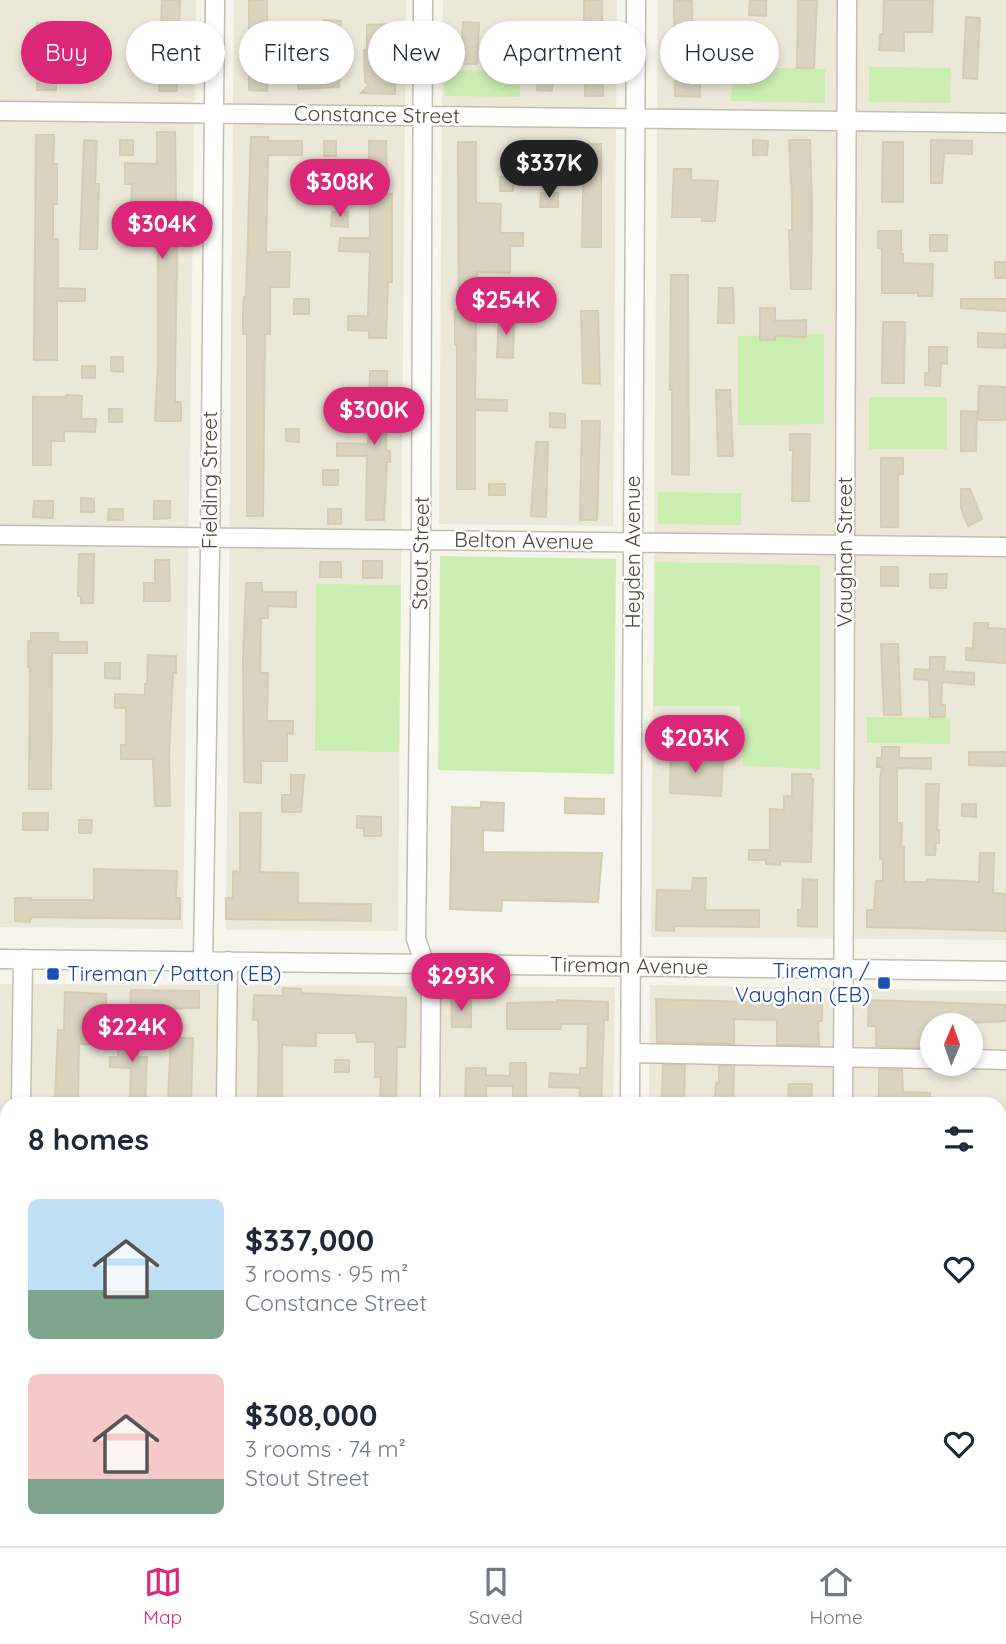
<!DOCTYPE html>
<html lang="en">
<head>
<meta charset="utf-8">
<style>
	:root { --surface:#fff; --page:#f6f6f7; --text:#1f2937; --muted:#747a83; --line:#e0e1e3; --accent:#db2777 }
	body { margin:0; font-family:Quicksand,sans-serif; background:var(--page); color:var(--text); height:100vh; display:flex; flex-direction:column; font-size:26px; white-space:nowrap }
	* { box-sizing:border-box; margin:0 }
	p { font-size:23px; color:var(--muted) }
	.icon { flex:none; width:38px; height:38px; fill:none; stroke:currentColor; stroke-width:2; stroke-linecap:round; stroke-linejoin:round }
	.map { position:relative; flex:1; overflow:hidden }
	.side { position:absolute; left:0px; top:1097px; width:1006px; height:450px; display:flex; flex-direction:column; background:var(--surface); border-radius:21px 21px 0 0; box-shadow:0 4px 10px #0003 }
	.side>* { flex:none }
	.guide { position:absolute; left:21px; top:21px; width:964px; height:63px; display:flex; gap:14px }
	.needle { width:46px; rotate:2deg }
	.tools { position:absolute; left:920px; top:1013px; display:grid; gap:14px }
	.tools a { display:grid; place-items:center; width:63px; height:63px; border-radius:50%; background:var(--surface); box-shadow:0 4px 10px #0003; font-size:35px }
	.price { position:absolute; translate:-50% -60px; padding:0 16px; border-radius:24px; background:var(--accent); color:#fff; font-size:23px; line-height:46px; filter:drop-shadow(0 2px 4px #0008) }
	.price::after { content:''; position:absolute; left:50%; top:42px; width:21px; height:16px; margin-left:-10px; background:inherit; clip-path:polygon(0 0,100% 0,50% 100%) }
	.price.on { background:#222; color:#fff }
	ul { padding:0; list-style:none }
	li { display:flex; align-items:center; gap:21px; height:175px; padding:0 28px }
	li span { display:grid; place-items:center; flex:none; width:196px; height:140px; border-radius:10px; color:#555 }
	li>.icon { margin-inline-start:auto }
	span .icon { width:84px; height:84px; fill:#fffc; stroke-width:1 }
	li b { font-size:30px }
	h2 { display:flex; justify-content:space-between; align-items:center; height:84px; padding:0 28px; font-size:30px }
	.chip { padding:0 24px; border-radius:32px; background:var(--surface); box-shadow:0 4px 10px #0003; font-size:24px; line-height:63px }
	.chip.on { background:var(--accent); color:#fff }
	.menu { display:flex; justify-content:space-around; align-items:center; height:98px; border-top:2px solid var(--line); background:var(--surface); font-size:19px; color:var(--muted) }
	.menu a { display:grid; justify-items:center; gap:4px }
	.menu .on { color:var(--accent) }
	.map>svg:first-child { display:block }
	.residential { fill:#ebe8d8; fill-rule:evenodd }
	.green { fill:#caedb1 }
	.building { fill:#d9d3bf; stroke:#d5ccb1; stroke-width:2 }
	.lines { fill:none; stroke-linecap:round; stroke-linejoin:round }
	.minor-casing { stroke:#c3beac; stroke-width:21 }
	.minor { stroke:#fff; stroke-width:18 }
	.transit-dot { fill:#1a4fb4; stroke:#fff; stroke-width:2.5 }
	.labels { text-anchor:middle; stroke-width:5; stroke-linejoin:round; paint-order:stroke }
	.street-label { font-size:21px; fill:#4c4737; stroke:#fff }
	.transit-label { font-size:21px; fill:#164399; stroke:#fff; text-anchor:end }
</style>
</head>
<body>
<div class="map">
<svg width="1006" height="1546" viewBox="0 0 1006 1546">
	<rect width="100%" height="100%" fill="#f6f5eb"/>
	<!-- residential -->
	<path class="residential" d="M0,0H196L183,929L0,927Z
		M234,0H406L398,931L226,930Z
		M443,0H617L613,526L439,524Z
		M658,0H1006V940L651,937Z
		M0,984L615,987L613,1104H7V1540H609L608,1546H0Z
		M650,985L1006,991V1546H645V1540H999V1104H649ZM933,1026H971V1064H933Z"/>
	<!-- green -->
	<path class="green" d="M732,67L825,69V103L731,101Z
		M869,67L951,68L950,103L869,102Z
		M445,70L520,71V97L445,96Z
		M824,334V424L738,425V336Z
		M869,397H947V449H869Z
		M658,492L741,493V525L658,524Z
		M440,556L616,559L614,774L438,770Z
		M655,562L820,565V769L743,766L740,706H654Z
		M316,584L401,585L399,752L315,751Z
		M867,717L950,718V744L867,743Z"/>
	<!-- building -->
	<path class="building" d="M162,0H180L177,91H159Z
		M249,0H267V91L249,90Z
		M584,0H602L603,96H585V44H564L563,61H548L549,23L584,24Z
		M750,0H766V16L749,15Z
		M798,0H817L814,68H797Z
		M884,0H933L932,32H904V51L879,50L880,34H883Z
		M674,1H692L693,79H700V97L675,96Z
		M966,17L980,18L977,79L963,78Z
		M324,20L341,21L340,34H324Z
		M463,22L479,23L477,64H460Z
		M37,23H60V62H57L56,90H37L38,39H34V28H37Z
		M391,24L390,81H395V94L361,93L369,85L365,82L364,50H367V25Z
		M298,73L340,74L339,87L298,89Z
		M538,77L553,78L552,91L537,90Z
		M157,132H175L177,264L175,373V402H181V421H155L158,363V211L131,210L132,184H125V163L157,164Z
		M36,135H54L53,164H57V204H53V239H58V288L85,289V301H57V360H34Z
		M251,137H268V141H302V155H268L266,252H290L289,287H270V334H265L263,516H247V334H243V309L244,297H246Z
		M84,140L97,141L95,184H99L97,249H80Z
		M120,140H133V155H120Z
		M753,140L768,141L767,155H753Z
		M789,140H810L812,205L811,289H791L789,230H792V201Z
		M931,140L972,141V154L944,153L942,183H931Z
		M324,141H336V156H324Z
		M369,141H386L387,192V194H392V282H388L386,338H369V331L348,330V316H368L370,252L339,251L340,238H370Z
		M458,142H476V203L501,204L500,233H523V246H510V273L477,272L475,399L507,400V411L475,410V489H457V345H455V310H458L459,305Z
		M540,142H553V156H540Z
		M883,142H903V202H882Z
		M584,144H601V247H582Z
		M514,146H525V161H514Z
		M674,169H691V180L718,181L715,221H702V217H672Z
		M500,177H514L513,191H500Z
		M541,193H558V207H540Z
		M332,212H348V227L331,226Z
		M878,231H901V254H903V263L933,264L932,296H918V293H882V248H878Z
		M930,235H947V251H930Z
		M995,262H1006V278H995Z
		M671,275H688L689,475L672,474V390H670Z
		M719,288H733L734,323H718Z
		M294,299H309V314H294Z
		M961,299H1006V311L961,308Z
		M760,308H775V321L806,320V337L775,336V340H760Z
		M581,311H598L600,384L583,383Z
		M499,317H514L513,358L497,357Z
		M883,322H905L904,383H882Z
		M978,333L1006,334V348L978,347Z
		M929,347H947V364L941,363L940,386L925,385V373H929Z
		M111,357H123V372L111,371Z
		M82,366H95V378H82Z
		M370,371H387L386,450L390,451V462H387L384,520H366L367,456H337V443L368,444Z
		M979,386L1006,387V420H978Z
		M716,390H730L733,456H718Z
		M66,395L82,396L81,419H96L95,432L64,431V441H51V465H33V397H66Z
		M109,409H122V422H109Z
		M961,411L977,412L976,451H961Z
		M550,413L565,414V428L550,427Z
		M582,421H600L597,520H580Z
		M286,429H299V442L286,441Z
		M790,434H810L809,501H792L793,450H790Z
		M536,442H548L546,517L531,516Z
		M881,458H903V474H898V527H881Z
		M323,470H338V485H323Z
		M489,484H505V495H489Z
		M961,489H970L982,519L968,526L961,508Z
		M81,498L94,499V512H81Z
		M34,501H53V518L33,517Z
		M154,501H170V518L154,519Z
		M109,509H123V520H108Z
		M328,509H341V524H328Z
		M79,554H94L93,603H81V596H78Z
		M155,560H169L170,601H144V583H155Z
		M363,561H382V578H363Z
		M320,562H341V577H320Z
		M881,567H898V586H881Z
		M930,574H947L946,588H930Z
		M246,583H262V592H296V607L268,606V618H261L260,673H268L267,721H293V734L287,733V761H261V783L244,782L243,660Z
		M974,623H988V628L1006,629V663L966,660V648L973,649Z
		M31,633H58V642H87V653H52L51,789H29L30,667H28V641L31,642Z
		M881,644H898L901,715H884Z
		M148,655L176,656V673H173L169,755L170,806H155L153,759H121V745H126V708H115V694L145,695V684H147Z
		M930,657H945L944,671L974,673V685L942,682L941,705H945V717H930L929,680L914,679L915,669L930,670Z
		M105,663H120V679L105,678Z
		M719,737L732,738V753L718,752Z
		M882,747H899V758H931V769L897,768V823H902L901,846L904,847V882H927V879L979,882L980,853H994L993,893L1006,894V931L867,927V910H874L876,881H883V859H880V779L882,767H877V758H882Z
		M671,750H690V759L723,760L721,796L670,793Z
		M969,752H1006V766L969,765Z
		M792,774H811V779H813L811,862L780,861V865L766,864V860H749V850H770V809L784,810V796H792Z
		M291,775H304L301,812H282V795H291Z
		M926,784H939L937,830H939V843H936L935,855H926Z
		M565,798L604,799V814L565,813Z
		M481,802L504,803L503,831L483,830V852L602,853L598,902L502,900L501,911L450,909L452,807L481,808Z
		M962,804H976V817L962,816Z
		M23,813H48V830H23Z
		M240,813H261L260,872L298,873V903L371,904V921L226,919V898H233V871L240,872Z
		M357,816L381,817V836H364V828H357Z
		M79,820H92L91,833H79Z
		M94,869L177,871L176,898H180V919L31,917L30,922L15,921V898H31V900H94Z
		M693,878H706L705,910H759V927L674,926V931L656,930L657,890L692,891Z
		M803,879L817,880V927L798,926V910H802Z
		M283,988L301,989V993L406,998L405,1047H397L396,1103L380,1102L381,1077H375V1042H357L356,1033H316V1046L282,1045V1101H258L259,1044L258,1020H253L254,995L283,996Z
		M131,990L199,991V1008L148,1009L147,1014L130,1013Z
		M65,992L106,994V1020H93L94,1044H79L78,1098H55L58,1030H64Z
		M781,997L822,1000V1021H818L819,1045H777V1020L734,1019V1044L657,1042L656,999L781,1003Z
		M451,999H471V1027H452Z
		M557,1000L608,1002V1020H604L601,1104H579L580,1088L549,1087L550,1073L580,1075V1068H587L588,1024H561V1029H507V1003L557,1002Z
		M869,1000L1006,1005V1021L969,1023L930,1022L929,1048L876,1046V1026H868Z
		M118,1029H138V1057H147L145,1104L130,1103L131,1068L110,1067V1057H118Z
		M171,1038H193L191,1100L168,1099Z
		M335,1060H349V1072H335Z
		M510,1063H526V1104H513V1086H486V1104H465L466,1068H486V1075L510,1076Z
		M663,1065H685L684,1104L666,1103L667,1099H662Z
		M719,1066H734L733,1099L715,1098L716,1083H719Z
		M879,1069L902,1070L903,1092L930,1093L929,1104H879Z
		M789,1084H812L811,1103L788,1102Z"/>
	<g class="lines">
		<defs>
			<path id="minor" d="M423,0L421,539L416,939L431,981L430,1104
				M0,111L1006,123
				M0,535L1006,547
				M0,959L1006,971
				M203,960L210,550L215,0
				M631,1053L933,1059
				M971,1059L1006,1060
				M21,1104L23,959
				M226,1104L228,961
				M630,1104L636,0
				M843,1104L847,0
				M17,1546V1540
				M222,1546V1540
				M424,1546V1540
				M626,1546L627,1540
				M839,1546V1540"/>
		</defs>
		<!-- minor casing -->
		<use href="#minor" class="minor-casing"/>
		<!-- minor -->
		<use href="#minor" class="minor"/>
	</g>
	<!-- markers -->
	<g class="transit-dot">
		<rect x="46" y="967" width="14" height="14" rx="3.5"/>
		<rect x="877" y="976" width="14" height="14" rx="3.5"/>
	</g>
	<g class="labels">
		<!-- street labels -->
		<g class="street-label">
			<text transform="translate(377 115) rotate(1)" y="7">Constance Street</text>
			<text transform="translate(210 480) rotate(-90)" y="7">Fielding Street</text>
			<text transform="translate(524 541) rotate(1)" y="7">Belton Avenue</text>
			<text transform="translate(633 552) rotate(-90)" y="7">Heyden Avenue</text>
			<text transform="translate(845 552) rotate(-90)" y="7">Vaughan Street</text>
			<text transform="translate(421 553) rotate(-89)" y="7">Stout Street</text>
			<text transform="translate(629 966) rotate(1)" y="7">Tireman Avenue</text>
		</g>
		<!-- transit labels -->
		<g class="transit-label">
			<text x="870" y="978">Tireman /<tspan x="870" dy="24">Vaughan (EB)</tspan></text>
			<text x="67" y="981" text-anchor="start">Tireman / Patton (EB)</text>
		</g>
	</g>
</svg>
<div class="tools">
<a><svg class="needle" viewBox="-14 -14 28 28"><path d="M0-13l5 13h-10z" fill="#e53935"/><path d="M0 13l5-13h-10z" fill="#747a83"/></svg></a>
</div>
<b class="price on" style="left:549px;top:200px">$337K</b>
<b class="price" style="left:340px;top:219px">$308K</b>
<b class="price" style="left:162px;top:261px">$304K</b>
<b class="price" style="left:506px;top:337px">$254K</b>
<b class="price" style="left:374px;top:447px">$300K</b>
<b class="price" style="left:695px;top:775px">$203K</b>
<b class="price" style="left:461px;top:1013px">$293K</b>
<b class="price" style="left:132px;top:1064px">$224K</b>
<div class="guide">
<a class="chip on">Buy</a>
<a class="chip">Rent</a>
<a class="chip">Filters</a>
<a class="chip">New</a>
<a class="chip">Apartment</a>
<a class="chip">House</a>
</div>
<section class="side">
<h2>8 homes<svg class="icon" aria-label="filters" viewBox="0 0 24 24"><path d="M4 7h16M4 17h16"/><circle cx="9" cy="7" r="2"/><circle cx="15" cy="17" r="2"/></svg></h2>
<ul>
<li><span style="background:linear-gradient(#bfe0f5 65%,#7fa58c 0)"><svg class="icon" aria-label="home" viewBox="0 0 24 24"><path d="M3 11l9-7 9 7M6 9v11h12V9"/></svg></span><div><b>$337,000</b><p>3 rooms · 95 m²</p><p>Constance Street</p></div><svg class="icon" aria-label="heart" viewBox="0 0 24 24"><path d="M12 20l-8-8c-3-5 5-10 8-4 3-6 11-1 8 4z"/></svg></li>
<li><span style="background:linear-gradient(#f6c9c9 75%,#7fa58c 0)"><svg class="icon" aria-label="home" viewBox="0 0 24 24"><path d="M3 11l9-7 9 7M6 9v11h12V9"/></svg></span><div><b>$308,000</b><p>3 rooms · 74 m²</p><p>Stout Street</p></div><svg class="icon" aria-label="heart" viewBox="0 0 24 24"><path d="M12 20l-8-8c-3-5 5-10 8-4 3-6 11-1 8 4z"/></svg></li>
</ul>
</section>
</div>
<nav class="menu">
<a class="on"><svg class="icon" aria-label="map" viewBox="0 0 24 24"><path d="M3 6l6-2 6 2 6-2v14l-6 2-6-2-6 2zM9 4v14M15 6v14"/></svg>Map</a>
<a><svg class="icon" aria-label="saved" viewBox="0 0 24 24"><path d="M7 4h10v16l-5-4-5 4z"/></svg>Saved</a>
<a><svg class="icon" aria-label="home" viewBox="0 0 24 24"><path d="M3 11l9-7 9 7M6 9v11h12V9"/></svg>Home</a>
</nav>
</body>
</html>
